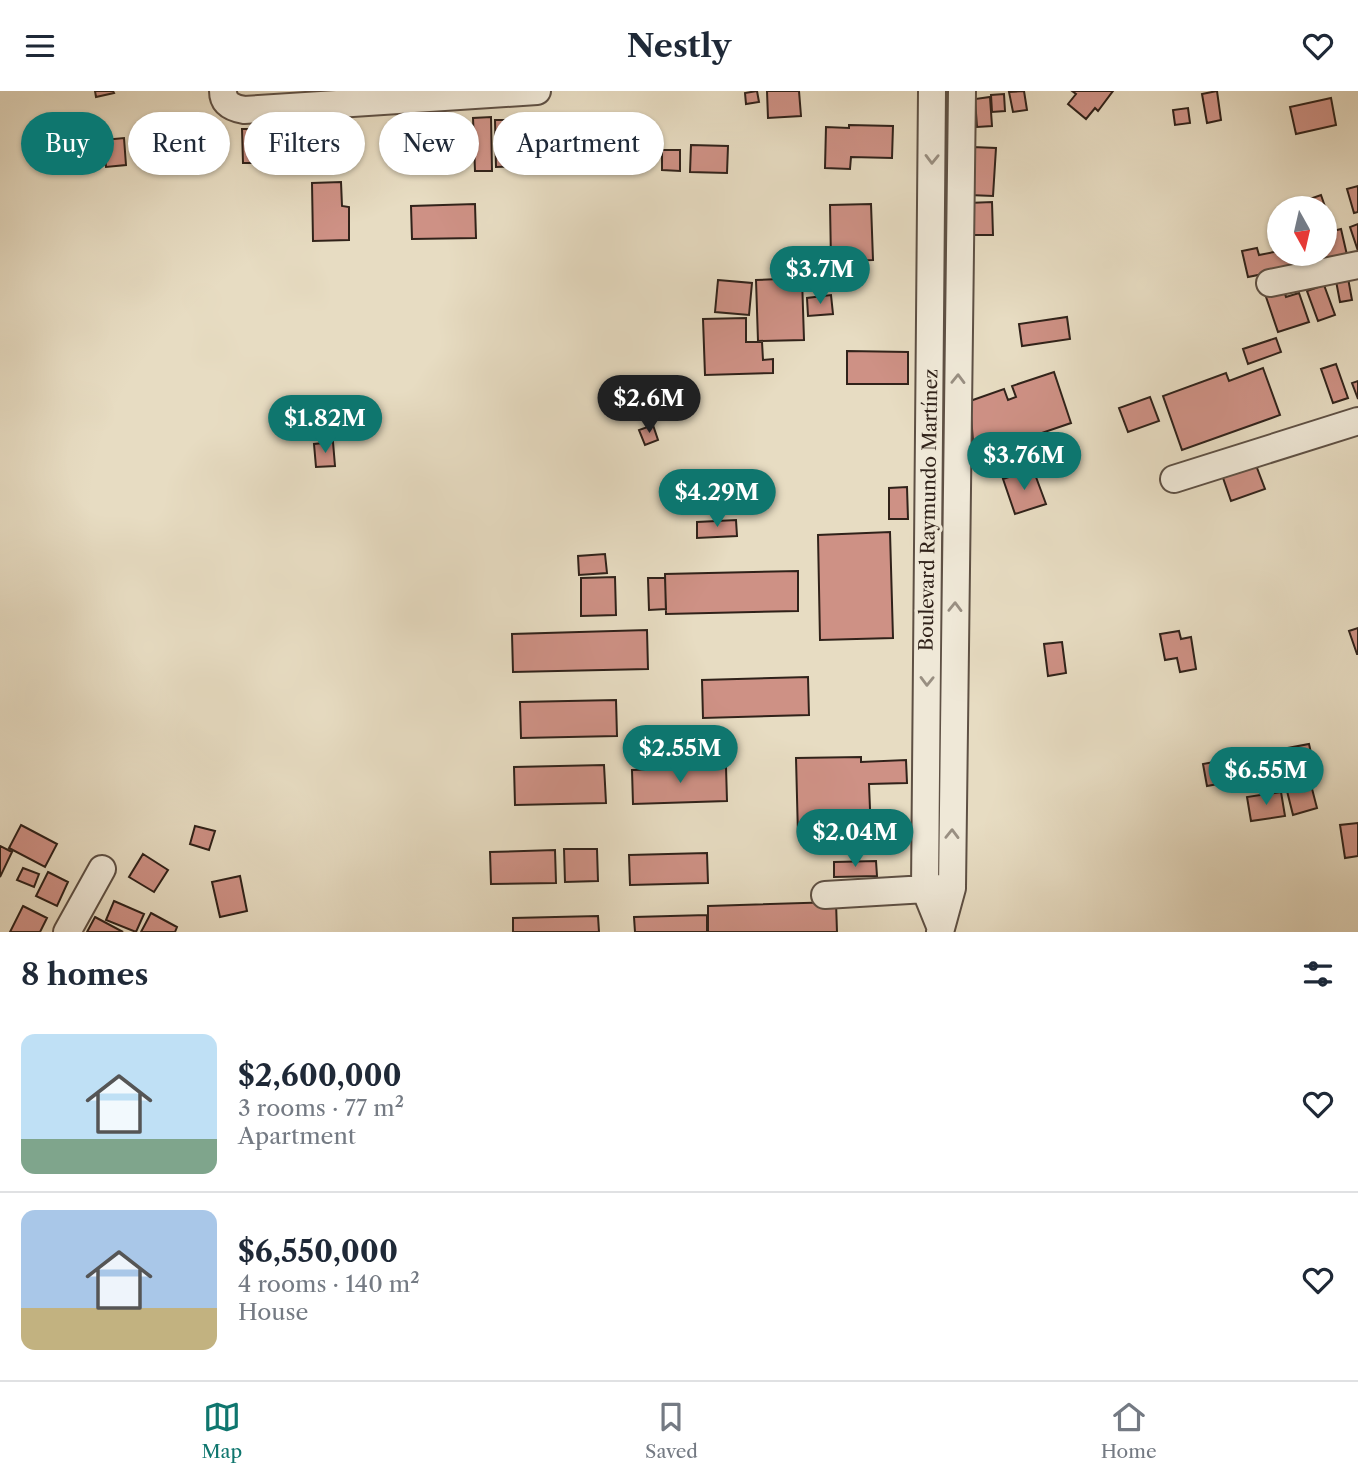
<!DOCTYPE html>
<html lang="en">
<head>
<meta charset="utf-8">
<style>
	:root { --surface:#fff; --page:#f6f6f7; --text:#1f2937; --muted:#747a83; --line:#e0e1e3; --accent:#0f766e }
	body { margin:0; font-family:"Libre Caslon Text",serif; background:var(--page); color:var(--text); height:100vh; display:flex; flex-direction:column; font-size:26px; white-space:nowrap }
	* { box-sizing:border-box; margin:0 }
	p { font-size:23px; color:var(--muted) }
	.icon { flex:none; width:38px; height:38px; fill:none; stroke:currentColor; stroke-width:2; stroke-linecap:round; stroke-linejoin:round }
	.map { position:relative; height:841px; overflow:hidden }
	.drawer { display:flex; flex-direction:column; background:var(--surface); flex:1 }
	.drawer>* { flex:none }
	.top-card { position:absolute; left:21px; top:21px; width:700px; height:63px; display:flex; gap:14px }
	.needle { width:46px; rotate:172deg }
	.controls { position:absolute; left:1267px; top:105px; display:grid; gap:14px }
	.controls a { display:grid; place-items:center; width:70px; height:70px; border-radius:50%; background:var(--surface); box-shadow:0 2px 5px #0004; font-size:35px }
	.price { position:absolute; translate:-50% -60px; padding:0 16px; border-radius:24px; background:var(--accent); color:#fff; font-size:23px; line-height:46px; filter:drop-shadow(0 2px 4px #0008) }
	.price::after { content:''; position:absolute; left:50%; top:42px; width:21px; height:16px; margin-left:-10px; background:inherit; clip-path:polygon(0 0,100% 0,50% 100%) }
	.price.on { background:#222; color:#fff }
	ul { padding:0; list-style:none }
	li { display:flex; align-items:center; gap:21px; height:175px; padding:0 21px }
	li+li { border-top:2px solid var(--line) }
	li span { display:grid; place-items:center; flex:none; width:196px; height:140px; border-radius:14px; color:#555 }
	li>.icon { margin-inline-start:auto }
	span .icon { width:84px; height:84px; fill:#fffc; stroke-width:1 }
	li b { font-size:30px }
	h2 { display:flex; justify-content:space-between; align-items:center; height:84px; padding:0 21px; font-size:30px }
	.chip { padding:0 24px; border-radius:32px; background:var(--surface); box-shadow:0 2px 5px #0004; font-size:24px; line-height:63px }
	.chip.on { background:var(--accent); color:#fff }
	header { display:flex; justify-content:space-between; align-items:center; height:91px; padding:0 21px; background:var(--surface); font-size:32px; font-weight:700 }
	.menu { display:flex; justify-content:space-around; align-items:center; height:98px; border-top:2px solid var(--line); background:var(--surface); font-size:19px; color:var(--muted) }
	.menu a { display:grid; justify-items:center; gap:4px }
	.menu .on { color:var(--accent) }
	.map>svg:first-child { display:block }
	.building { fill:#ce9185; stroke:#30221a; stroke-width:2 }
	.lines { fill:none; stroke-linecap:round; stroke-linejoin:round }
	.minor-casing { stroke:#5e5044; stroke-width:30 }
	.minor { stroke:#efe8d7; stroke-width:26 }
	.oneway { stroke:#998f82 }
	.labels { text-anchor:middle; stroke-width:6; stroke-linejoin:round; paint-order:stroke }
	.street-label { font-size:19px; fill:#30221a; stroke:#efe8d7 }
</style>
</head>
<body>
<header><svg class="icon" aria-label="menu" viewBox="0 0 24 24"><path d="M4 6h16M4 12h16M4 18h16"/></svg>Nestly<svg class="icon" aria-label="heart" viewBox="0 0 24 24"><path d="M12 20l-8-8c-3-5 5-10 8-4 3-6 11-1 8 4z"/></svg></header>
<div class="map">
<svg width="1358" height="841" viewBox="0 0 1358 841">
	<rect width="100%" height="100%" fill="#e7dcc2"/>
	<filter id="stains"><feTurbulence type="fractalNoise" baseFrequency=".00286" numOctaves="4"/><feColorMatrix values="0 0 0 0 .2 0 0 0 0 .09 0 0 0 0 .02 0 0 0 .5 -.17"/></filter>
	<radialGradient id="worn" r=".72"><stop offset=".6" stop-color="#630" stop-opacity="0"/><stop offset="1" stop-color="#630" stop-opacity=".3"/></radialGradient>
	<!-- building -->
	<path class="building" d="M95,0H113L114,2L96,6Z
		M757,0L759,11L746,13L745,2Z
		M767,0H799L801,25L768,27Z
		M1024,0L1027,19L1013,21L1009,1Z
		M1072,0H1113L1098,20L1095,17L1086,28L1068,13L1076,3Z
		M1217,0L1221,29L1207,32L1202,3Z
		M1004,3L1005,20L992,21L991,4Z
		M990,6L992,35L977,36L975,8Z
		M1331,7L1336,34L1296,43L1290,16Z
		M1188,17L1190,32L1175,34L1173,19Z
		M491,26L492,80H475L473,27Z
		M495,29H526L527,75L496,76Z
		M209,32L210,62H190V33Z
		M328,33H339L340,82H330Z
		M849,34L893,35L892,67L851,66L850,78L825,77L826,36L849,37Z
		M242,38H265V72H243Z
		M124,47L126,74L106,76L104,49Z
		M691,54L728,55L727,82L690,81Z
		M605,55H641L640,76L604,75Z
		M972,56L996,57L993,105L969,104Z
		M662,59H680V80L662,79Z
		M341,91L342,115L349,116V149L313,150L312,92Z
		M1358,95V121L1354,122L1347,98Z
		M1321,104L1331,133L1325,135V117H1288L1287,116Z
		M992,111L993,144H968V112Z
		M475,113L476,147L412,148L411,115Z
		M871,113L873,169L831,170L830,114Z
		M1358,133V160L1350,136Z
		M1341,138L1347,164L1319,170L1318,163H1325V142Z
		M1257,157L1259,164L1279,160V163H1304L1307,174L1248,186L1242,160Z
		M802,187L804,249L758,250L756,189Z
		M1348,187L1352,209L1340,211L1336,190Z
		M718,189L752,192L749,224L715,221Z
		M1324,194L1335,224L1318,230L1307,200Z
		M1283,197L1286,206L1299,202L1309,231L1278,241L1265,203Z
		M831,204L833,223L808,225L807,207Z
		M1067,226L1070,248L1022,255L1019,233Z
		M746,227V251H762L763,269L773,268V282L705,284L703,228Z
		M1276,247L1281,261L1248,273L1243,258Z
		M847,260L908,261V293H847Z
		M1336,273L1348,307L1333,312L1321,278Z
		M1263,277L1280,324L1182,359L1163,305L1226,282L1229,290Z
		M1054,281L1071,332L974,365L970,310L1004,298L1008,309L1016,306L1012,295Z
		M1358,290V308L1352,292Z
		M1150,306L1159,330L1128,341L1119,317Z
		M653,334L658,349L645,354L639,339Z
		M333,351L335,375L316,376L314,353Z
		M1254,369L1265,398L1231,410L1221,381Z
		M1033,378L1046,413L1015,423L1003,388Z
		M729,383L730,422L686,423L685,384Z
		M907,396L908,428H889V397Z
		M736,429L737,445L697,447V431Z
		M890,441L893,547L820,549L818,444Z
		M605,463L607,482L579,484L578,465Z
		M798,480V520L666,523L665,483Z
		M615,486L616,524L581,525V487Z
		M648,487H665L666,518L649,519Z
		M1358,537V563H1357L1349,540Z
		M647,539L648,578L513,581L512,543Z
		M1179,540L1181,548L1191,546L1196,578L1180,581L1177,567L1165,569L1160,543Z
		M1062,551L1066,582L1048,585L1044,553Z
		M808,586L809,624L703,627L702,589Z
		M616,609L617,645L521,647L520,611Z
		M1309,653L1314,675L1207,695L1203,673Z
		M861,666V671L906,669L907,692L869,693L871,743L798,745L796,667Z
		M604,674L606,712L515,714L514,676Z
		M726,676L727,710L633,713L632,679Z
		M1310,690L1317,717L1293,724L1286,696Z
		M1281,701L1285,725L1251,730L1247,706Z
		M1358,732V765L1345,767L1340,734Z
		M21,734L57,753L45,776L9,757Z
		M195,735L215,740L209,759L190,753Z
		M0,755L12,761L0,786Z
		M564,758H597L598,790L565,791Z
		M555,759L556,792L491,793L490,761Z
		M707,762L708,792L630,794L629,764Z
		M143,763L168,779L154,801L129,786Z
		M876,770L877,785L834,786V771Z
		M23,777L39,783L34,796L17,789Z
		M48,781L68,791L57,815L36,805Z
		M240,785L247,820L220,826L212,791Z
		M114,810L144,823L136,841L106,829Z
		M836,811L837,841H708V815Z
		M23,815L47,827L40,841H10Z
		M151,822L177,836L175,841H141Z
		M707,824V841H635L634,826Z
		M598,825L599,841H513V827Z
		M95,826L123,841H87Z"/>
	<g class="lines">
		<defs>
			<path id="minor" d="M223,0C223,13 233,17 244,19L537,0
				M932,0L925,798L940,835
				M1270,192L1358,174
				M1174,388L1358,330
				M825,804L943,797
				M67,841L102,778
				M940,841L952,797L962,0"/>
		</defs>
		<!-- minor casing -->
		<use href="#minor" class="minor-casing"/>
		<!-- minor -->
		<use href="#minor" class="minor"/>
	</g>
	<!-- one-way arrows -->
	<defs><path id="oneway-chevron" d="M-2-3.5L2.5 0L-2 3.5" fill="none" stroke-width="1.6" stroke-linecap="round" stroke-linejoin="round" transform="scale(1.75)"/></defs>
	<g class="oneway">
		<use href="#oneway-chevron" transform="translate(932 68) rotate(91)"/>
		<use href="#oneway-chevron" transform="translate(958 288) rotate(-89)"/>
		<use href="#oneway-chevron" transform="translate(955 516) rotate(-89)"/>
		<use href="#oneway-chevron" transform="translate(927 590) rotate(91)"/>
		<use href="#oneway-chevron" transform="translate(952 743) rotate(-89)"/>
	</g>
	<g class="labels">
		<!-- street labels -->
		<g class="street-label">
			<text transform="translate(928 419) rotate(-89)" y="7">Boulevard Raymundo Martínez</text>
		</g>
	</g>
	<rect width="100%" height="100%" filter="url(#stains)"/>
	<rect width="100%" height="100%" fill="url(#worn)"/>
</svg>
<div class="controls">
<a><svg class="needle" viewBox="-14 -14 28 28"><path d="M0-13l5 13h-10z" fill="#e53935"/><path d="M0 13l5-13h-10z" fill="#747a83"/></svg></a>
</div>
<b class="price" style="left:820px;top:215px">$3.7M</b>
<b class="price on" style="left:649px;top:344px">$2.6M</b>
<b class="price" style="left:325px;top:364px">$1.82M</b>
<b class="price" style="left:1024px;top:401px">$3.76M</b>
<b class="price" style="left:717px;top:438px">$4.29M</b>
<b class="price" style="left:680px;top:694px">$2.55M</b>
<b class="price" style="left:1266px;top:716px">$6.55M</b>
<b class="price" style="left:855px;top:778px">$2.04M</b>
<div class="top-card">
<a class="chip on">Buy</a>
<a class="chip">Rent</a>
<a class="chip">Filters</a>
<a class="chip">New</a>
<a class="chip">Apartment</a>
</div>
</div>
<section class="drawer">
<h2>8 homes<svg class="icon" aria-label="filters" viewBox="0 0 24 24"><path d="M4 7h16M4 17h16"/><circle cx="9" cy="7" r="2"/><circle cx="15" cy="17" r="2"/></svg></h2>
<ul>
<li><span style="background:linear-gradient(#bfe0f5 75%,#7fa58c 0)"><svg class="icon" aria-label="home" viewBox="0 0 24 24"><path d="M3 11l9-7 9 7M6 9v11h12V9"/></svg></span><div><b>$2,600,000</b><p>3 rooms · 77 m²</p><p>Apartment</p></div><svg class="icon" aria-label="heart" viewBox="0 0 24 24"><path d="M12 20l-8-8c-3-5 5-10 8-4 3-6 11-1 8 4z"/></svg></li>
<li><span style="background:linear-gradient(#a9c7e8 70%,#c2b280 0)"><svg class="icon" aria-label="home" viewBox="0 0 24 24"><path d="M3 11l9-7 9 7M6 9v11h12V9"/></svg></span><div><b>$6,550,000</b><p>4 rooms · 140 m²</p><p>House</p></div><svg class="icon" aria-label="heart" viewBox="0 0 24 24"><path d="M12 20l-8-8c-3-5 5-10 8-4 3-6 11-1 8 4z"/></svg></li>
</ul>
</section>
<nav class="menu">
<a class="on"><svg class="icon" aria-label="map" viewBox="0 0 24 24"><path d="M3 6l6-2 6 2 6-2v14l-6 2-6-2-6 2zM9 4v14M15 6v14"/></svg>Map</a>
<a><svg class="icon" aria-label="saved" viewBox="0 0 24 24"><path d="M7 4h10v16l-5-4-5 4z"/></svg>Saved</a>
<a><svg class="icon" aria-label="home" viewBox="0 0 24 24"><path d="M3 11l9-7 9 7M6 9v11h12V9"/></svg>Home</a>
</nav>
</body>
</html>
